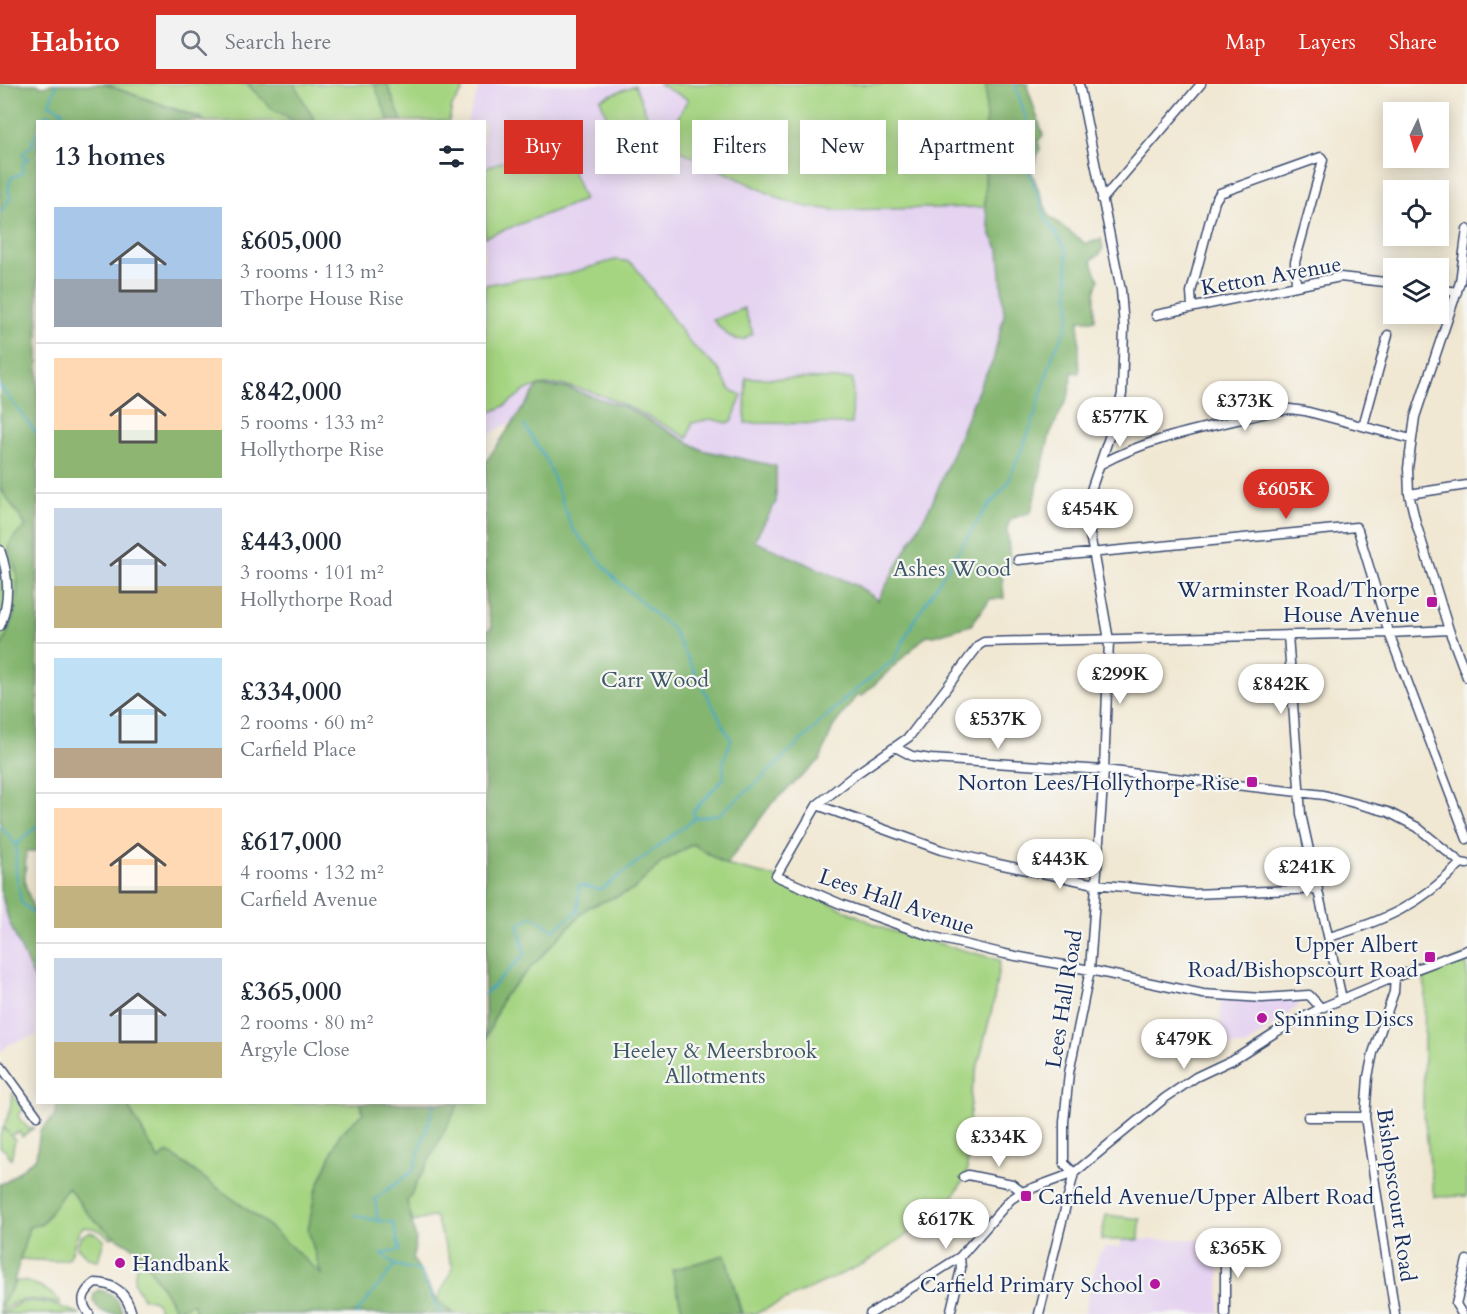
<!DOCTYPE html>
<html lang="en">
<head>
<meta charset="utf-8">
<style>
	:root { --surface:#fff; --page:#f2f2f3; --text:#1f2937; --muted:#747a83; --line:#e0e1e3; --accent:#d93025 }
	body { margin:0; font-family:Cardo,serif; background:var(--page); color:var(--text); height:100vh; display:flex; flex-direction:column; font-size:22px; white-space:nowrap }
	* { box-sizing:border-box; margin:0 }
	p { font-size:20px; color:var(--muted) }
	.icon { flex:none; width:33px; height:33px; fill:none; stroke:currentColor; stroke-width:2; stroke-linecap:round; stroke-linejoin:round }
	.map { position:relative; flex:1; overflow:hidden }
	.sheet { position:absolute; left:36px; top:36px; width:450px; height:984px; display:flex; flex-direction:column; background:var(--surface); border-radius:0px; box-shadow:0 3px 15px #0003 }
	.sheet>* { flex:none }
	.guide { position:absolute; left:504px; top:36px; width:570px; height:54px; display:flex; gap:12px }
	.needle { width:39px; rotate:185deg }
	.fabs { position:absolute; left:1383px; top:18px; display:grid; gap:12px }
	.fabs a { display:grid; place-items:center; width:66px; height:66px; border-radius:0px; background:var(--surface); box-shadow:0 3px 15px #0003; font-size:30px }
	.price { position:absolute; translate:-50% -51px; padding:0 14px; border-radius:21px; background:#fff; color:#222; font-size:20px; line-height:39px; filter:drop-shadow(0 2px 3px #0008) }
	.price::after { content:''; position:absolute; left:50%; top:36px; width:18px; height:14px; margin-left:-9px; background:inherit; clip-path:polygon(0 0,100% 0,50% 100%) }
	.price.current { background:var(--accent); color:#fff }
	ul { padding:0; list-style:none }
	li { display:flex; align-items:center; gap:18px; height:150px; padding:0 18px }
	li+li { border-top:2px solid var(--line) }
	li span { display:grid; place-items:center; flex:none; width:168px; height:120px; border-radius:0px; color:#555 }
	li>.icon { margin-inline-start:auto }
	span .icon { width:72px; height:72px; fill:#fffc; stroke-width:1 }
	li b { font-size:26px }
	h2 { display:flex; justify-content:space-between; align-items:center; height:72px; padding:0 18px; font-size:26px }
	.chip { padding:0 21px; border-radius:0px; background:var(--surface); box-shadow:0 3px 15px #0003; font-size:21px; line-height:54px }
	.chip.current { background:var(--accent); color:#fff }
	header { display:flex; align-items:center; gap:36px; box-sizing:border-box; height:84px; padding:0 30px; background:var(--accent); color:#fff }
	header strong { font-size:28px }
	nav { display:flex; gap:33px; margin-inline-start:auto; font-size:21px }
	.search { width:420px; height:54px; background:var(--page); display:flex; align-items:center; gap:15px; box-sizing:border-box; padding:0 21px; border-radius:0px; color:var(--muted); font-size:22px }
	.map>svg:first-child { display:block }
	.built { fill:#e5d3f1 }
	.green { fill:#a6d582; stroke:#608270; stroke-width:1.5 }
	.forest { fill:#84b670; stroke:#507267; stroke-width:1.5 }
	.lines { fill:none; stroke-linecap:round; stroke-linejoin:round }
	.stream { stroke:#47a9c6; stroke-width:2 }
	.minor-casing { stroke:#3b4b70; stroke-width:11 }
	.minor { stroke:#fff; stroke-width:8 }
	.poi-dot { fill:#b5179e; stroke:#f6f6f2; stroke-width:2 }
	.labels { text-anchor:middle; stroke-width:4.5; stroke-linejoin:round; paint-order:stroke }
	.street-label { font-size:22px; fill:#1b2f5e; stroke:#f6f6f2 }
	.park-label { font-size:22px; fill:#3e5867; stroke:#f6f6f2 }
	.poi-label { font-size:22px; fill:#1b2f5e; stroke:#f6f6f2; text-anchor:end }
</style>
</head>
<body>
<header>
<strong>Habito</strong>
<div class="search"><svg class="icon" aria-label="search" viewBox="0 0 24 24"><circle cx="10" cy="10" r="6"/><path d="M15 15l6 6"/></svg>Search here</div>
<nav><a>Map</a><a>Layers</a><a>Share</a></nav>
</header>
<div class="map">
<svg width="1467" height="1230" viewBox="0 0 1467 1230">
	<rect width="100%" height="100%" fill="#f6f6f2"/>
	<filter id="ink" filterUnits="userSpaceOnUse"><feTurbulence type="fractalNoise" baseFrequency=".0167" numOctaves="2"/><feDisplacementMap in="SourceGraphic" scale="12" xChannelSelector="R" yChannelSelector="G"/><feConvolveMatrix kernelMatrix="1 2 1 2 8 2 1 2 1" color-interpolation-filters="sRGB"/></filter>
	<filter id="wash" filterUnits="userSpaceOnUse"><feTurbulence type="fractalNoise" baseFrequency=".008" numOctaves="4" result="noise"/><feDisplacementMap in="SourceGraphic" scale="24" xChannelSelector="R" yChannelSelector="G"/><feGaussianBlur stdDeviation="1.35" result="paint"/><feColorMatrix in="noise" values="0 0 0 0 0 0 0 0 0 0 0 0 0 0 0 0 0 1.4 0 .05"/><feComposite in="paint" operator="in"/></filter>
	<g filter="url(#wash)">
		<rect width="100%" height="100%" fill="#f1e8d3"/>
		<!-- built -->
		<path class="built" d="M480,0H658L688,15L665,59L818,126L985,123L991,151L999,166L1004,231L993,277L982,297L932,419L877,516L858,502L753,457L776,418L736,374L702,366L627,324L538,302L515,336L485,352L484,38H467Z
			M0,804L9,838L38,901L37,951L9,960L0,969Z
			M1221,911H1299V919L1297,923L1246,962L1219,961Z
			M1220,1155L1219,1230H1084L1098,1170L1106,1163H1121V1156Z"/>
		<!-- green -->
		<path class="green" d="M104,0H460L463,7L452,22L449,37L204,38L201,34Z
			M658,0H986L985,123L836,126L807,123L785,117L664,59L688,15Z
			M635,1L650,39L615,53L600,15Z
			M560,55L584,116L485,153V84Z
			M615,176L626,177L634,181L690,259L719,286L730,306L742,311L732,337L727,339L711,335L692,339L688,354C651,334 582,293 538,302C518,305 508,327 486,328L485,201L518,195L563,191Z
			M744,224L753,250L746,253V255C731,259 722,245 713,236Z
			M746,294L853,295L852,340L745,339Z
			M0,404L26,442C20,448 9,455 9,464C10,472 15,480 16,487C21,512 12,543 0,565Z
			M693,760L726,781L775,793L885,845L1000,876L993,921L971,1009L967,1088L965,1094L947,1122L908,1150L865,1179L755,1230H742L725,1171L673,1186L683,1230H454L437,1216L453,1184L435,1132L413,1138L407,1118L459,1019L484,1018L485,957L503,913L587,823L633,806L662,778Z
			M1467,872V1112L1434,1113L1423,1023L1425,903L1423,888Z
			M12,1010L23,1025L18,1033L29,1045L33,1043L34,1044L22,1053L20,1048L10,1051L15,1056L11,1075L6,1067L0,1063V1051L3,1044L9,1049L4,1043L10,1026Z
			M126,1019H361L363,1029L340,1050L315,1109L309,1146L322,1191L263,1137L168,1068L159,1076Z
			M68,1103L89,1131L115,1153L109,1154C102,1145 94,1144 83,1143C71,1155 77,1166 67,1175L54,1177L20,1175L29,1143L42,1140Z
			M1106,1131L1140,1135L1139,1156H1101Z
			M89,1148L97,1150L104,1156L98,1177L87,1173L77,1163L80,1153Z
			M138,1166L176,1226L194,1219L196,1230H162L155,1217L143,1214L134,1199Z
			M16,1197C34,1196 48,1206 60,1217V1220C37,1214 18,1211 0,1229V1224Z
			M32,1217L52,1220L81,1230H2L19,1219Z"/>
		<!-- forest -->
		<path class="forest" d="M0,0H36L42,2L53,0H104L201,35L204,37L38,38V767H26L25,800L34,827L37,850V901L9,838L0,804V565C12,543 21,512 16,487C15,480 9,472 9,464C9,455 20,448 26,442L0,404Z
			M247,0H294L315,37H292L288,33L272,25Z
			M374,0H387L402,37H389Z
			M986,0H1028L1027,2L1043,51L1038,57L1040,65L1031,87L1049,132L1086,160L1101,155L1103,164L1099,171L1091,176L1099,196L1095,209V236H1079V289L1072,288L1069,310L1050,350L1031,428L1011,435L1007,443L1010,479L1002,490L1004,514L990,515L971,541L934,552L927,551L862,612L857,611L833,643L820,676L772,719L726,781L693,760L662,778L633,806L587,824L503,913L485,957L484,549L492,543L485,516V379L538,302L568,304L627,324L702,366L776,382V418L754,457L858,502L878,516L932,419L982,297L993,277L1004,231L999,166L991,151L985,123Z
			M57,1019H126L159,1076L168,1068L263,1137L321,1190L308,1146L315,1109L340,1050L363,1029L361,1019H459L407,1118L416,1155L413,1175L437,1216L454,1230H196L194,1219L176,1226L138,1166L115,1153L89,1131L68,1103L42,1140L29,1143L13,1201L0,1224V1100L6,1098L36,1073L40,1047L56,1031Z
			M725,1171L741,1230H683L672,1186Z
			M98,1206C112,1208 120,1216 122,1230C108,1230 99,1230 93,1216L94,1210Z"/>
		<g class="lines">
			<!-- stream -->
			<path class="stream" d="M44,38L43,34L46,30L59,33L63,27L49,20L57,0
				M0,127H2L11,113L8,106L11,94L22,89L23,79L29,74L22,71L25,66L34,61L32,57L38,47
				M0,302L38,351
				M524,341L547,377L572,444L615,495L672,545L731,656L723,679L724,694L693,727L695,734
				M0,741L16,761V788L21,818L38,834
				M16,761L38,741
				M484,911L525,870L518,841L533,832L553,846L578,827L579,801L601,806L695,734L719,730L759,697L849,611L894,576L915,535L985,426L1007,401L1032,340L1054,267L1066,245L1070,228L1066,165L1046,135L1028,85L1035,62L1015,0
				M355,1131L378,1137L393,1138L400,1166L382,1170L395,1181L420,1187L441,1230
				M378,1137L375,1115L413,1087L435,1018
				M356,1230L395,1181"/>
		</g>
	</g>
	<g filter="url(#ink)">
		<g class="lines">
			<defs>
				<path id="minor" d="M1102,116L1201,0
					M1467,145L1460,198L1415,333L1408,384L1409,410L1416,439L1449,546L1467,593
					M1438,205L1457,208
					M1192,223L1191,208L1215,117L1220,109L1321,73L1323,76L1295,178L1296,201
					M1156,231L1340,193L1394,199
					M1363,342L1388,251
					M1101,380C1154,351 1216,342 1275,327L1290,325L1305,327L1411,355
					M1409,410L1467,401
					M0,466C9,490 10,518 0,542
					M1018,476L1356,443L1358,446L1389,549L1467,755
					M1288,551L1301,730L1342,915
					M895,663L912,672L931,675L1104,686L1324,711L1388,728L1417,743L1461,779L1467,780
					M817,721L941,766L998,780L1095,800L1193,810L1318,805
					M1329,853C1384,837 1421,821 1461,779
					M1395,893L1394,908L1373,969L1368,993L1365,1033L1395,1230
					M1321,924L1309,911L1262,914L1203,910L1090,886L1005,870L930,852L843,821L776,792L817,721L856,690L909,653L979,561L984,558L1389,549L1449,546
					M0,981L37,1032
					M1308,1033H1365
					M1074,1089L1064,1079V1038L1069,989L1090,886L1104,686L1109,556L1088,439L1091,406L1116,333L1122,310L1124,243L1121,206L1079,0
					M963,1093L968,1091L1012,1100L1022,1108
					M89,1230C79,1217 83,1208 95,1199C115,1199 127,1210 132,1230
					M870,1230L960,1173L1010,1116L1022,1108L1074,1089
					M950,1230L961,1185L960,1173
					M1039,1230L1074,1089L1165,1014L1196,993L1232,976L1276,948L1321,924L1395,893L1467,866
					M1225,1230V1161
					M1462,1230L1456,1220L1467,1176"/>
			</defs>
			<!-- minor casing -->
			<use href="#minor" class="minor-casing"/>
			<!-- minor -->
			<use href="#minor" class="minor"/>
		</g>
	</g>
	<!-- markers -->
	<g class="poi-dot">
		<rect x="1426" y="512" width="12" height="12" rx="3"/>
		<rect x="1246" y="692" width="12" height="12" rx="3"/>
		<rect x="1424" y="867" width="12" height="12" rx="3"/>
		<circle cx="1262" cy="934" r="6"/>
		<rect x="1020" y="1106" width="12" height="12" rx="3"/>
		<circle cx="120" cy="1179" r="6"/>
		<circle cx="1155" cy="1200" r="6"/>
	</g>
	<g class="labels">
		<!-- street labels -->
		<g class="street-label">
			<text transform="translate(1271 191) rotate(-10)" y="8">Ketton Avenue</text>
			<text transform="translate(897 817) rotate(19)" y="8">Lees Hall Avenue</text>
			<text transform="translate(1063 915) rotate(-81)" y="8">Lees Hall Road</text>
			<text transform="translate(1397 1111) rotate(82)" y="8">Bishopscourt Road</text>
		</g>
		<!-- park labels -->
		<g class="park-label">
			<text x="952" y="492">Ashes Wood</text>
			<text x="655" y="603">Carr Wood</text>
			<text x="715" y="974">Heeley &amp; Meersbrook<tspan x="715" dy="25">Allotments</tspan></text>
		</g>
		<!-- poi labels -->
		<g class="poi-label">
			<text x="1420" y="513">Warminster Road/Thorpe<tspan x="1420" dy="25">House Avenue</tspan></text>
			<text x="1240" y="706">Norton Lees/Hollythorpe Rise</text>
			<text x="1418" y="868">Upper Albert<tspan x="1418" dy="25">Road/Bishopscourt Road</tspan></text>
			<text x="1274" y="942" text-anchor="start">Spinning Discs</text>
			<text x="1038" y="1120" text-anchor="start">Carfield Avenue/Upper Albert Road</text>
			<text x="132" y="1187" text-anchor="start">Handbank</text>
			<text x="1143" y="1208">Carfield Primary School</text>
		</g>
	</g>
</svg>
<div class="fabs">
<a><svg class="needle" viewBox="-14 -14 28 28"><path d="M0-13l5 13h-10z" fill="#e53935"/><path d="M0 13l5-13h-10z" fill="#747a83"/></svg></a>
<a><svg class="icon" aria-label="locate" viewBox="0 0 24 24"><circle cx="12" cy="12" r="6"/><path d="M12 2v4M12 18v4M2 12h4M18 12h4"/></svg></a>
<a><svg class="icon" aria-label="layers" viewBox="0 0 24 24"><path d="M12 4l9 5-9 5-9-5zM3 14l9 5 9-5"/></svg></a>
</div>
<b class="price" style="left:1245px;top:348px">£373K</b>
<b class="price" style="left:1120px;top:364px">£577K</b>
<b class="price current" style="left:1286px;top:436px">£605K</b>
<b class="price" style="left:1090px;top:456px">£454K</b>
<b class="price" style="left:1120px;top:621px">£299K</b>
<b class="price" style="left:1281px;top:631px">£842K</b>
<b class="price" style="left:998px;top:666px">£537K</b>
<b class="price" style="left:1060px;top:806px">£443K</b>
<b class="price" style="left:1307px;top:814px">£241K</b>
<b class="price" style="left:1184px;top:986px">£479K</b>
<b class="price" style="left:999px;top:1084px">£334K</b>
<b class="price" style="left:946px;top:1166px">£617K</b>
<b class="price" style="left:1238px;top:1195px">£365K</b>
<div class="guide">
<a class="chip current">Buy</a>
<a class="chip">Rent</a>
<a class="chip">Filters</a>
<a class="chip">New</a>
<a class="chip">Apartment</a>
</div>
<section class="sheet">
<h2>13 homes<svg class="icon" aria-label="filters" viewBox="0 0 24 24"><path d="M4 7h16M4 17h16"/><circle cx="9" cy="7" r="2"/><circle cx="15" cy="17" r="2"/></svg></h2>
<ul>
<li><span style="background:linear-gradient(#a9c7e8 60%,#9aa5b1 0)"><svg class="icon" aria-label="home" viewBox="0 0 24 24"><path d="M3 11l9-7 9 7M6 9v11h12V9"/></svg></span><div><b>£605,000</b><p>3 rooms · 113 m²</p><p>Thorpe House Rise</p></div></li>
<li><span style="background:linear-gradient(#ffd9b3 60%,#8fb573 0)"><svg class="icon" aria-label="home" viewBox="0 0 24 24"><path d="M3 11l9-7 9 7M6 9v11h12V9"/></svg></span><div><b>£842,000</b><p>5 rooms · 133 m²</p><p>Hollythorpe Rise</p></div></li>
<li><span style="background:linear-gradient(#c9d6e8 65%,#c2b280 0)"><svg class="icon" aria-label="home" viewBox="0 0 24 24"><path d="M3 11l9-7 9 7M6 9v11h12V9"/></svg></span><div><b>£443,000</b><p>3 rooms · 101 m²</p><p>Hollythorpe Road</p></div></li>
<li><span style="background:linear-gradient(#bfe0f5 75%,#b9a48a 0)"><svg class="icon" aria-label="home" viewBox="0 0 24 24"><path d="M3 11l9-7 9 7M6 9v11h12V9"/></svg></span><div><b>£334,000</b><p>2 rooms · 60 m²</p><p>Carfield Place</p></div></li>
<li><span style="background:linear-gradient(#ffd9b3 65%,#c2b280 0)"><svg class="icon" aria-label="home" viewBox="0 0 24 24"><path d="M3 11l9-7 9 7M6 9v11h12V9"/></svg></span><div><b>£617,000</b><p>4 rooms · 132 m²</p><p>Carfield Avenue</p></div></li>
<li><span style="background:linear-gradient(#c9d6e8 70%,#c2b280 0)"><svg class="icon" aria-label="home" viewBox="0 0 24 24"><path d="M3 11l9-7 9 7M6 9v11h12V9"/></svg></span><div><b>£365,000</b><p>2 rooms · 80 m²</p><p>Argyle Close</p></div></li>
</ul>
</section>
</div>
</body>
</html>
